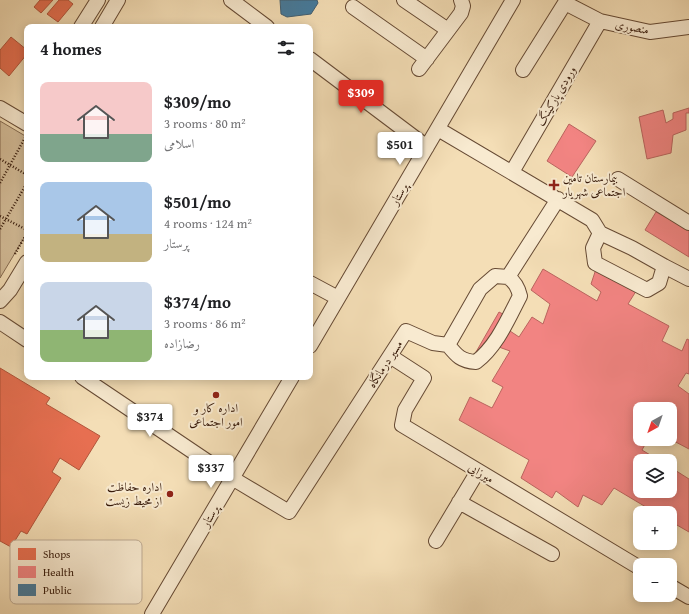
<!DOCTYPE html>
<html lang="en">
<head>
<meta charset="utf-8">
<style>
	:root { --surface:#fff; --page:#f6f6f6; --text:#202124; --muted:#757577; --accent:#d93025 }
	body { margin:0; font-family:"Gentium Book Plus",Amiri,serif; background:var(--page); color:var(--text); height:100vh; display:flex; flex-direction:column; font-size:15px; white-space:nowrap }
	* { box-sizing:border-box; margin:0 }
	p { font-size:13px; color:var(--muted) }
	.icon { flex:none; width:22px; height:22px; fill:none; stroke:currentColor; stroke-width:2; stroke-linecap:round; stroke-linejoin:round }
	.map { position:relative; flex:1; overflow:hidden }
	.details { position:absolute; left:24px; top:24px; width:289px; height:356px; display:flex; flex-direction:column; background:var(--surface); border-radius:8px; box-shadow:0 2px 10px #0003 }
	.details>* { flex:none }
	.needle { width:26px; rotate:220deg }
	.tools { position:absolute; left:633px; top:402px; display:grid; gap:8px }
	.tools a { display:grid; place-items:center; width:44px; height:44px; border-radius:8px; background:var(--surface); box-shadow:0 2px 10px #0003; font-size:20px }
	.price { position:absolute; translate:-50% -34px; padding:0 9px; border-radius:4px; background:#fff; color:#222; font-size:13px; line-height:26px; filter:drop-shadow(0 1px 2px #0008) }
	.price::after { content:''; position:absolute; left:50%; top:24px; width:12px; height:9px; margin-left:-6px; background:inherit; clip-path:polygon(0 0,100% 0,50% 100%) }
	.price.selected { background:var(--accent); color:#fff }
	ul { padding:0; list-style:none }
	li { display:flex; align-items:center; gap:12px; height:100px; padding:0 16px }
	li span { display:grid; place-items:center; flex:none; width:112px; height:80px; border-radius:8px; color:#555 }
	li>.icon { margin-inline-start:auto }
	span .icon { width:48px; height:48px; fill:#fffc; stroke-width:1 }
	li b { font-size:17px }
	h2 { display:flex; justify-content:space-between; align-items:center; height:48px; padding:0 16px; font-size:17px }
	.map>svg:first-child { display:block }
	.green { fill:#d4bd99; stroke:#856b51 }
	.shops { fill:#e76f51; stroke:#b2553b }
	.health { fill:#f28482; stroke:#ba645e }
	.public { fill:#457b9d; stroke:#405e71 }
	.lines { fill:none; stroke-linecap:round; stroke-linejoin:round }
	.minor-casing { stroke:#664a34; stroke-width:16 }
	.path { stroke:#361909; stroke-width:2.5; stroke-dasharray:1 2; stroke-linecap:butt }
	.minor { stroke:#f8ead0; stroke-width:14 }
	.poi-dot { fill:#8f2418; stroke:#f8ead0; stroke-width:1.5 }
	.labels { text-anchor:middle; stroke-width:4; stroke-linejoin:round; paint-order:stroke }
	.street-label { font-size:12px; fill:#361909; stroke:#f8ead0 }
	.poi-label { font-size:12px; fill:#361909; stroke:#f8ead0; text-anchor:start }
	.key { fill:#f8ead0; stroke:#beab94; stroke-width:1 }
	.key-label { font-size:11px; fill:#361909 }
</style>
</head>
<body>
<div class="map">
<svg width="689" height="614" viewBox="0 0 689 614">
	<rect width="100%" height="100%" fill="#f4deb6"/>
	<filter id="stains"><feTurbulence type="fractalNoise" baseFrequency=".005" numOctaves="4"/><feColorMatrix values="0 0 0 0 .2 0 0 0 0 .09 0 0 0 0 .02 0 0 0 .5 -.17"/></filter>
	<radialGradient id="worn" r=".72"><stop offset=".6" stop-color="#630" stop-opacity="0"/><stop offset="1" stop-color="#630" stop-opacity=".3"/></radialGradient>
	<!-- green -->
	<path class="green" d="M0,121L27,137V233L0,278Z"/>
	<!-- shops -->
	<path class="shops" d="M40,0H53L41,13L34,7Z
		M59,0H68L73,4L58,22L47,14Z
		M11,37L27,50V54L9,76L0,68V50Z
		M0,368L50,398L46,404L100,436L79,470L60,458L52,472L61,478L27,534L21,531L11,547L0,541Z"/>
	<!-- health -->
	<path class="health" d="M689,108V113H686V130L673,135L671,153L647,159L639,117L663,110L666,123L673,119V113Z
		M569,124L596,141L572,177L547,161Z
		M656,212L689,230V257L645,230Z
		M597,266L638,288L628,304L669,326L662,341L682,351L687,339L689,340V374L686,373L678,386L689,394V449L670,439V409H640V439H648L642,450L660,461H640V491H670V467L689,479V532L670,521V513H656L614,488L602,505L583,495L578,507L556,491L552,498L521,478L529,460L459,420L470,397L492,408L503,387L492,381L510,351L496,346L490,359L476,352L499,312L514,320L510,331L519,337L532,317L543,324L550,304L531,290L543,269L597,301L601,292L591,284Z"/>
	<!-- public -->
	<path class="public" d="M280,0H317L318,3L311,14L287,17L281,14Z"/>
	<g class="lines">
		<defs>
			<path id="minor" d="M231,0L267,27
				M404,0L448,30
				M353,7L427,59
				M81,27L98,0
				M102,27L118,0
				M310,59L427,147
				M419,69L461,13L463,6L461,0
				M523,70L565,3L600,21L650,32L689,27
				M0,108L27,124
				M438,129L592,220L600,233L632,248L664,266L659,283L647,290L595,263L593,248L600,233
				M512,172L600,21
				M618,179L689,223
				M664,266L689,279
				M310,283L338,298
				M0,301L10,290L27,262
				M0,322L27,340
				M448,345C457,356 461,361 476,362C497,346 508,319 520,296C518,287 515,282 508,277
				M310,346L513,0
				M390,356L424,378L405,410L402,425L640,568
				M82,377L232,478L289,512L406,331L433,343L448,345L480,289L495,276L508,277L558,199
				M459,502L552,554
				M436,541L478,471
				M670,586L689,597
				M152,614L292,377"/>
		</defs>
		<!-- minor casing -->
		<use href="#minor" class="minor-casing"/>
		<!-- path -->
		<path class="path" d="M0,159L27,175
			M0,183L26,136
			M0,216L27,230
			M0,229L27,183
			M15,254L27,233"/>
		<!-- minor -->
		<use href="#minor" class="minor"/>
	</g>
	<!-- markers -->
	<g class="poi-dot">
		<path d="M552 179h4v4h4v4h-4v4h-4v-4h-4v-4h4z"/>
		<circle cx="216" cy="395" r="4"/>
		<circle cx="170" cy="494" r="4"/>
	</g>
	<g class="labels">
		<!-- street labels -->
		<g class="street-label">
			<text transform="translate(632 27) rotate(11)" y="4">منصوری</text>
			<text transform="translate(556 96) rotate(-60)" y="4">ورودی پارکینگ</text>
			<text transform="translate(399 194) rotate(-60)" y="4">پرستار</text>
			<text transform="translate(385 364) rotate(-57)" y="4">مسیر درمانگاه</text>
			<text transform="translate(481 473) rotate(31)" y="4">میرزایی</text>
			<text transform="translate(210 516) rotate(-60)" y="4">پرستار</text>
		</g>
		<!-- poi labels -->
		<g class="poi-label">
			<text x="563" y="182">بیمارستان تامین<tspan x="563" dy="14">اجتماعی شهریار</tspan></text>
			<text x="216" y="412" text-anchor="middle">اداره کار و<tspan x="216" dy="14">امور اجتماعی</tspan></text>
			<text x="162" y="491" text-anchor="end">اداره حفاظت<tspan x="162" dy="14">از محیط زیست</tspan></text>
		</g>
	</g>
	<!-- legend -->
	<rect x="10" y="540" width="132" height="64" rx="6" class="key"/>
	<rect x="18" y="548" width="18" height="12" fill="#e76f51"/>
	<rect x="18" y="566" width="18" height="12" fill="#f28482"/>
	<rect x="18" y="584" width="18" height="12" fill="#457b9d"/>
	<g class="key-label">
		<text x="43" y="558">Shops</text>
		<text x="43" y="576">Health</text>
		<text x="43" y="594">Public</text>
	</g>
	<rect width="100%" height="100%" filter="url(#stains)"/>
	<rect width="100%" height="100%" fill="url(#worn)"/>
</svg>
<div class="tools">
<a><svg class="needle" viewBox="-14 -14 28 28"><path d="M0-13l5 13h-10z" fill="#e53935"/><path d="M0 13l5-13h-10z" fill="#757577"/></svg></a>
<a><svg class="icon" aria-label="layers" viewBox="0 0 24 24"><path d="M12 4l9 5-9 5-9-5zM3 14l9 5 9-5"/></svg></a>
<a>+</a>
<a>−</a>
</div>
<b class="price selected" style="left:361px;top:114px">$309</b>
<b class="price" style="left:400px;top:166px">$501</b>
<b class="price" style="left:150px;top:438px">$374</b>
<b class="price" style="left:211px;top:489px">$337</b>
<section class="details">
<h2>4 homes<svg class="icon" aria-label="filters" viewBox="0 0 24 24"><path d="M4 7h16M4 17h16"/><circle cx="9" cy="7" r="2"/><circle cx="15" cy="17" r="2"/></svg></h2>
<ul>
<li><span style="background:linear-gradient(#f6c9c9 65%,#7fa58c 0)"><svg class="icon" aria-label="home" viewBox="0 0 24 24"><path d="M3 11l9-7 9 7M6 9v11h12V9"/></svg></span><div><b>$309/mo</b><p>3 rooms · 80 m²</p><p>اسلامی</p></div></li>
<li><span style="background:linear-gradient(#a9c7e8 65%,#c2b280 0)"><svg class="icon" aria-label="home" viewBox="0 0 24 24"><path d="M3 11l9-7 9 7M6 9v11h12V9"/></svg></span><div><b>$501/mo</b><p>4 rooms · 124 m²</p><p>پرستار</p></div></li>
<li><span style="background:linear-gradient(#c9d6e8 60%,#8fb573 0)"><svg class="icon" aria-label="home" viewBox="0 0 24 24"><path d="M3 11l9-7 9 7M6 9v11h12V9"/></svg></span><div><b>$374/mo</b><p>3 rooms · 86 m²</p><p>رضازاده</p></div></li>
</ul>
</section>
</div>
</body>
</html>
